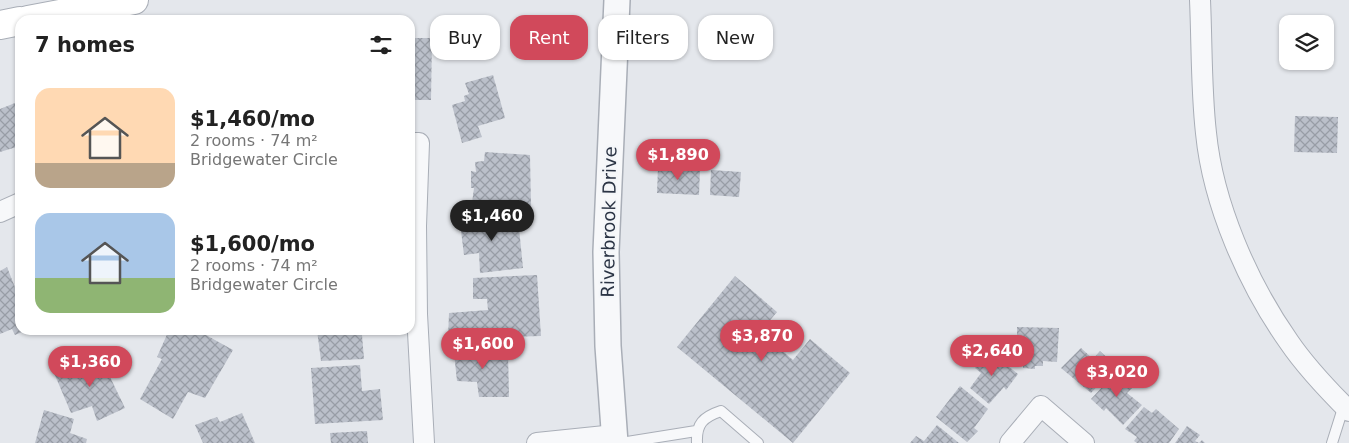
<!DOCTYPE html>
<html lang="en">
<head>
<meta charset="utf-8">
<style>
	:root { --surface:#fff; --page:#f6f6f6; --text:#222; --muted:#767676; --accent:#d1495b }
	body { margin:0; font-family:"DejaVu Sans",sans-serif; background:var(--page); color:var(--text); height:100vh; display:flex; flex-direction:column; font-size:19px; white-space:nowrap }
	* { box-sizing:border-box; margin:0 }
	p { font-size:16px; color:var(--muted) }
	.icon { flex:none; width:28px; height:28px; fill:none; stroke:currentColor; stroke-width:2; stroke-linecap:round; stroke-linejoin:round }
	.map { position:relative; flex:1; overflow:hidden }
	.side { position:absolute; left:15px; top:15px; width:400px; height:320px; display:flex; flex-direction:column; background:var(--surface); border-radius:15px; box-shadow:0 1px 4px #0004 }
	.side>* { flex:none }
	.banner { position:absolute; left:430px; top:15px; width:475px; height:45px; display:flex; gap:10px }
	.buttons { position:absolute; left:1279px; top:15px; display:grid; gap:10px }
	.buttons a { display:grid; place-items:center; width:55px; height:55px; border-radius:10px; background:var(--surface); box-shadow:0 1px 4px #0004; font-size:25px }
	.price { position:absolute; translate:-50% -42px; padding:0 11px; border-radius:18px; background:var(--accent); color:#fff; font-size:16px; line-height:32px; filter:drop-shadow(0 1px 2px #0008) }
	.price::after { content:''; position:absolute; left:50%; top:30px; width:15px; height:11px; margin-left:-8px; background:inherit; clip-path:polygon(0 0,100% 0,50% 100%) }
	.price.current { background:#222; color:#fff }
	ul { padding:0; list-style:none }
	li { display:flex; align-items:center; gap:15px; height:125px; padding:0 20px }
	li span { display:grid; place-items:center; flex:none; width:140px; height:100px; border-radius:15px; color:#555 }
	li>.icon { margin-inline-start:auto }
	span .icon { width:60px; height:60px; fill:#fffc; stroke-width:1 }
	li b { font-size:21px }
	h2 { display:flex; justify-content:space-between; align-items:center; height:60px; padding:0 20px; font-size:21px }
	.tag { padding:0 18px; border-radius:15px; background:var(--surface); box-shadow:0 1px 4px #0004; font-size:18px; line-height:45px }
	.tag.current { background:var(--accent); color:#fff }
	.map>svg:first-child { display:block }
	.building { fill:url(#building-cross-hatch) }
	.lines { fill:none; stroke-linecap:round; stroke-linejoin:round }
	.service-casing { stroke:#a9aeb7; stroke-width:12 }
	.minor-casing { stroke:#a9aeb7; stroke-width:22 }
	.tertiary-casing { stroke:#a9aeb7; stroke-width:28 }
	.secondary-casing { stroke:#a9aeb7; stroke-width:30 }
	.service { stroke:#f7f8fa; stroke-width:10 }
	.minor { stroke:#f7f8fa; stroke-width:20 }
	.tertiary { stroke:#f7f8fa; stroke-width:25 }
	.secondary { stroke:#fff; stroke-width:28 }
	.labels { text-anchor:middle; stroke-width:4.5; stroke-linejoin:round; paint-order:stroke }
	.street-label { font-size:18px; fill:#2b3445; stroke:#f4f6f9 }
</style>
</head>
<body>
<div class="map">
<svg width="1349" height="443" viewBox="0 0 1349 443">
	<defs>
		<pattern id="building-cross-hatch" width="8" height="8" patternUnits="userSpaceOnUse" patternTransform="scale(1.25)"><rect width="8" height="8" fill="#bbc0ca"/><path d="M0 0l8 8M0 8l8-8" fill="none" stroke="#989da6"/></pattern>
	</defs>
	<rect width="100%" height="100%" fill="#e4e7ec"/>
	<!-- building -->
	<path class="building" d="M410,38H432L431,100H410Z
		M493,75L505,118L478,126L482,137L462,143L452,105L465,101L464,96L469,94L465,83Z
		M20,101V146L0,152V109Z
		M1295,116L1338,117L1337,153L1294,152Z
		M485,152L530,155L531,206L472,203L474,188H471V171L476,172L475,162L484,161Z
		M658,167L700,170L699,195L657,193Z
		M711,170L741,172L739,197L710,195Z
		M484,214L483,221L518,218L523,268L480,273L479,253L464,255L459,215Z
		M7,267L20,300V330H27L15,335L12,329L0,334V271Z
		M537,275L541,336L448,339L449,313L488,310L487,299H473V278Z
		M735,276L777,312L760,332L793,360L810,339L850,373L793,443L677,347Z
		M1017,327L1059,328L1057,362L1043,361V366H1035V369L1023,368V363H1017Z
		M169,330H197L233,350L205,398L188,392L173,419L140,399L162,359L157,357Z
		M317,330H378V334L362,335L364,359L321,361Z
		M482,343L481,354L508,352L509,397H479L477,382L457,381L453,344Z
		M1081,348L1093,359L1100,351L1116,366L1091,393L1061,368Z
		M988,350L1018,374L1006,390L1004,387L989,404L970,388L981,373L975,368Z
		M99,354L125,408L97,421L92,406L71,413L54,373Z
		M360,365L362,391L380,389L383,420L315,424L311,368Z
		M1117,371L1134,386L1127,393L1142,405L1123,425L1106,408L1104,411L1091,399Z
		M960,386L988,409L974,428L978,431L967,442L936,417Z
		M1144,407L1152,413L1156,409L1179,429L1169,443H1137L1134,441L1137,437L1125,429Z
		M44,410L74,419L70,433L87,439L86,443H35Z
		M242,413L255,443H203L195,425L217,417L220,422Z
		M937,425L959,443H910L916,436L924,441Z
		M1187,426L1200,435L1195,441L1199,443L1202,440L1205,443H1175Z
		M367,431L368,443H331L330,433Z"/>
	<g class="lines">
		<defs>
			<path id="service" d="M621,443L696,431
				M697,443C696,424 703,417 721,411L758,443
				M1332,443L1344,405"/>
			<path id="minor" d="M1200,0C1202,44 1201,89 1206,133C1213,204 1248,284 1289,342C1306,367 1328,390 1349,411
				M410,143H419L416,226L417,314L424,443
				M0,212L20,203
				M537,443L615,435
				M1010,443L1041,406L1084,443"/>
			<path id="tertiary" d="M615,443L608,346L606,252L617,0"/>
			<path id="secondary" d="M28,20L134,0
				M0,25L20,21"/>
		</defs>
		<!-- service casing -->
		<use href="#service" class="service-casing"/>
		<!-- minor casing -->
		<use href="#minor" class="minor-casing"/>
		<!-- tertiary casing -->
		<use href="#tertiary" class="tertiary-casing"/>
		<!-- secondary casing -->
		<use href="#secondary" class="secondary-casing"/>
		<!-- service -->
		<use href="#service" class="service"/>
		<!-- minor -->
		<use href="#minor" class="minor"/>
		<!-- tertiary -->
		<use href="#tertiary" class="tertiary"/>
		<!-- secondary -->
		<use href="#secondary" class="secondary"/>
	</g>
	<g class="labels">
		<!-- street labels -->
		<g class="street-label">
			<text transform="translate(609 222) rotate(-89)" y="6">Riverbrook Drive</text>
		</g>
	</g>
</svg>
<div class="buttons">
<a><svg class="icon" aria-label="layers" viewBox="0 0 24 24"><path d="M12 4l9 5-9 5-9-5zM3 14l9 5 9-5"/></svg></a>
</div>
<b class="price" style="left:678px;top:181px">$1,890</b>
<b class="price current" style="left:492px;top:242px">$1,460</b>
<b class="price" style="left:762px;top:362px">$3,870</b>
<b class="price" style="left:483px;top:370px">$1,600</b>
<b class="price" style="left:992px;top:377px">$2,640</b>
<b class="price" style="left:90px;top:388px">$1,360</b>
<b class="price" style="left:1117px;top:398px">$3,020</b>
<div class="banner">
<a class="tag">Buy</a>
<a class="tag current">Rent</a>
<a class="tag">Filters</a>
<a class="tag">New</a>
</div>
<section class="side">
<h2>7 homes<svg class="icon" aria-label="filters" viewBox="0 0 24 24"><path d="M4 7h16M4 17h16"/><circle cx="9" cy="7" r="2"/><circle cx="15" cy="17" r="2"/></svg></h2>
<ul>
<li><span style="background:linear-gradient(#ffd9b3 75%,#b9a48a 0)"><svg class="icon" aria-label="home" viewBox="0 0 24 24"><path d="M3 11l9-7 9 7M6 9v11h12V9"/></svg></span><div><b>$1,460/mo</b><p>2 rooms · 74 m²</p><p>Bridgewater Circle</p></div></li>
<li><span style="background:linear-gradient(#a9c7e8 65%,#8fb573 0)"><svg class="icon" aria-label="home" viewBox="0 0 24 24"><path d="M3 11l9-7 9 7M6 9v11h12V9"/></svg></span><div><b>$1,600/mo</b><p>2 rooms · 74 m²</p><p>Bridgewater Circle</p></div></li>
</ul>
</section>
</div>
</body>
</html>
